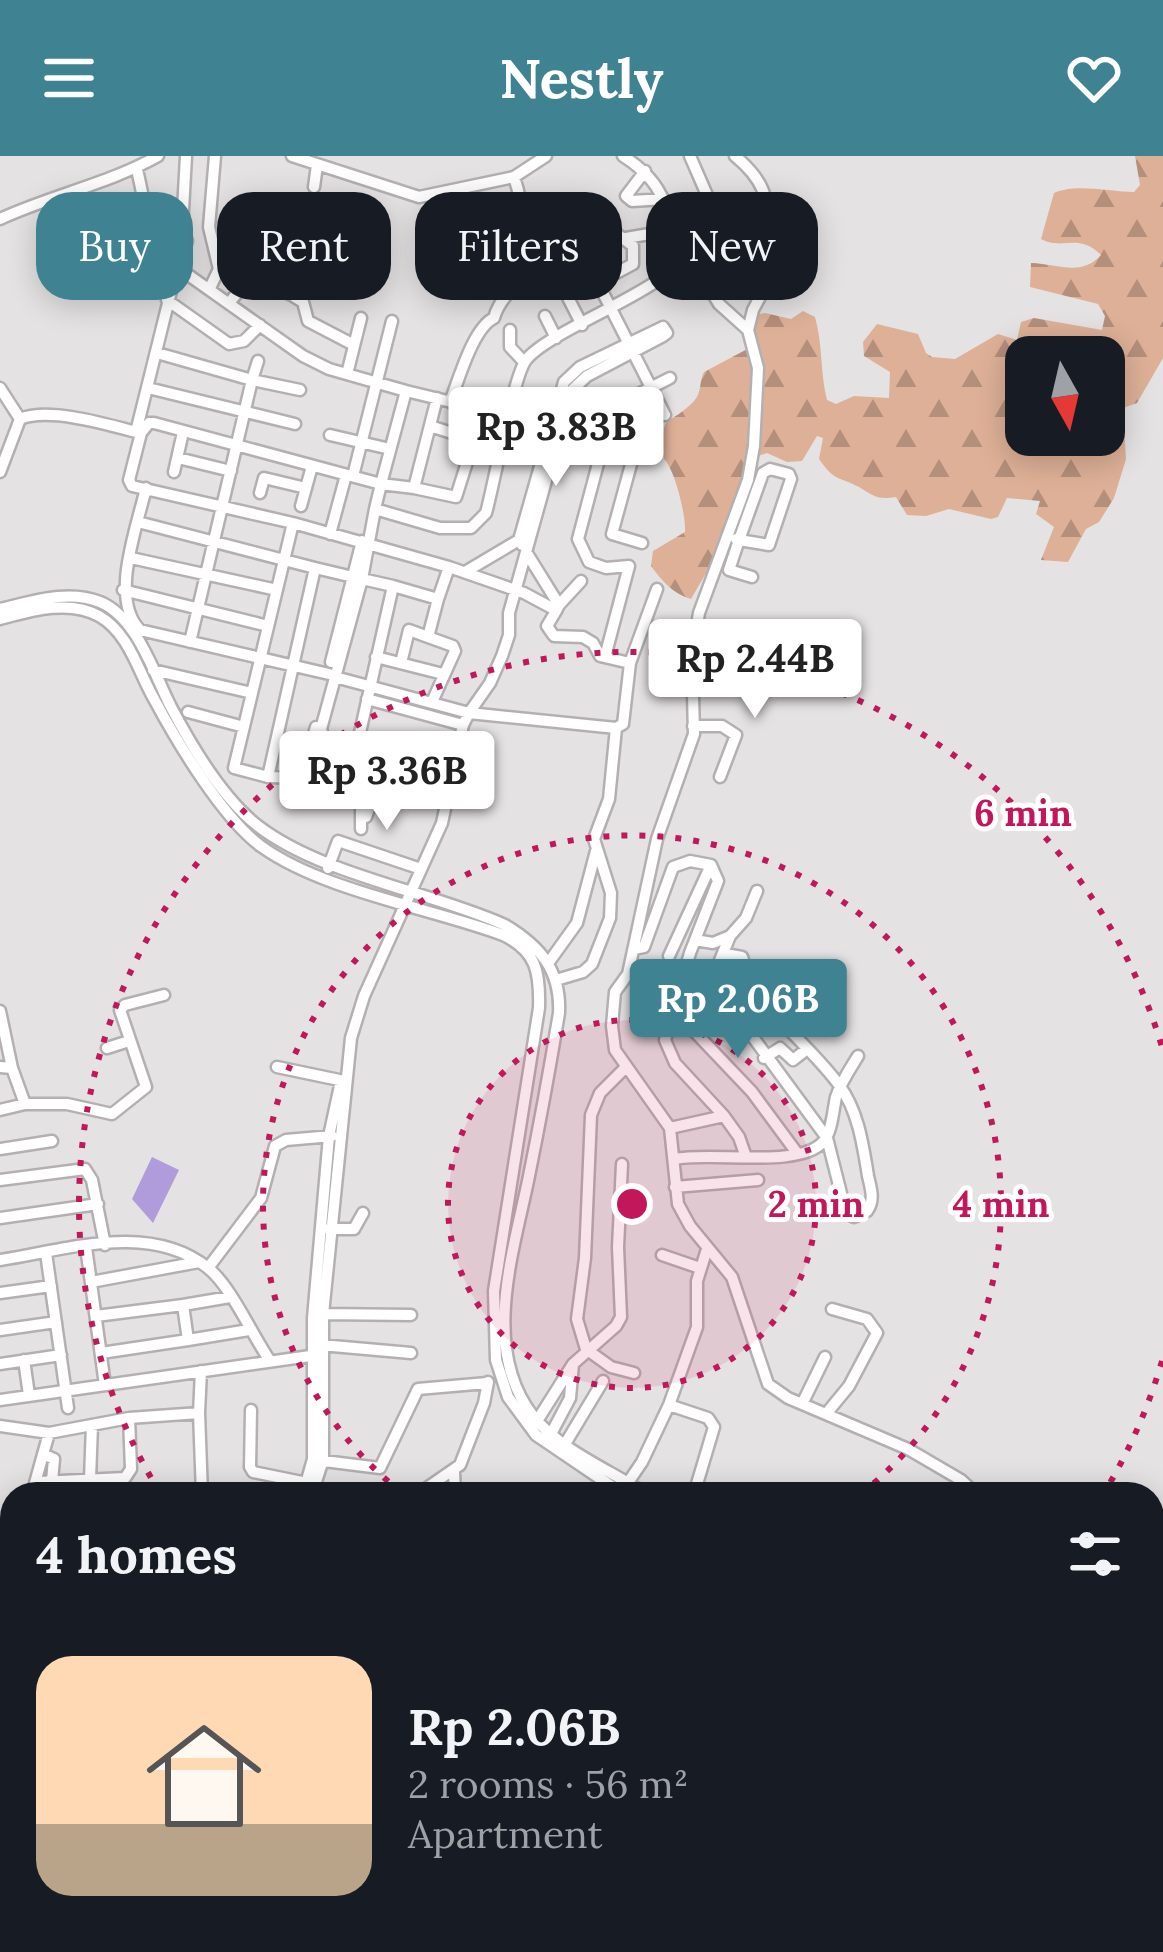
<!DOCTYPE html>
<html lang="en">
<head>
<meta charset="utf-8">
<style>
	:root { --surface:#171b24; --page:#20242c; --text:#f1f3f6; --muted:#9ea1a6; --accent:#3f8292 }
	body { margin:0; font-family:Lora,serif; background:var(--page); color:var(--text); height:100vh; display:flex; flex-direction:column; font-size:45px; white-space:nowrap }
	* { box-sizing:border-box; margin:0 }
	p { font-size:39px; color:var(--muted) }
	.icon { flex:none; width:66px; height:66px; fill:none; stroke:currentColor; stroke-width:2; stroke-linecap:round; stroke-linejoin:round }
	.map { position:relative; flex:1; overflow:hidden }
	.details { position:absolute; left:0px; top:1326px; width:1164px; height:471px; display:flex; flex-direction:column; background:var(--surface); border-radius:36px 36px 0 0; box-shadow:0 6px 30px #0003 }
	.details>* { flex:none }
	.hud { position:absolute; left:36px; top:36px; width:1092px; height:108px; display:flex; gap:24px }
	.needle { width:78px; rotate:172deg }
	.tools { position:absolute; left:1005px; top:180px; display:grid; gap:24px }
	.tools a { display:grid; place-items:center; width:120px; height:120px; border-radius:24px; background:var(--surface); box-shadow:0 6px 30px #0003; font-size:60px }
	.price { position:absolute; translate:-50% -102px; padding:0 27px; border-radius:12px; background:#fff; color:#222; font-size:39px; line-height:78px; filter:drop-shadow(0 3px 6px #0008) }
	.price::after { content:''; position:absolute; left:50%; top:72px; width:36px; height:27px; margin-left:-18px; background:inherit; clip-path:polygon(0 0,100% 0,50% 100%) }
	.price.on { background:var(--accent); color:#fff }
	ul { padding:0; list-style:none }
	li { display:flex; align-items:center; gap:36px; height:300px; padding:0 36px }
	li span { display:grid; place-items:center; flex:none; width:336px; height:240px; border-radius:36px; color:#555 }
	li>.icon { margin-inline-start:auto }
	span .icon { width:144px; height:144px; fill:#fffc; stroke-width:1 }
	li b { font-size:51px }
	h2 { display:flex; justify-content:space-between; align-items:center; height:144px; padding:0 36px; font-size:51px }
	.pill { padding:0 42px; border-radius:36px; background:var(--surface); box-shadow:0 6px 30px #0003; font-size:42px; line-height:108px }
	.pill.on { background:var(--accent); color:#fff }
	header { display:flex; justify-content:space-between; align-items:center; height:156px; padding:0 36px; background:var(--accent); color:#fff; font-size:54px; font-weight:800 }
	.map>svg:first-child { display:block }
	.forest { fill:url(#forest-firs); fill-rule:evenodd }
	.water { fill:#b09cdb }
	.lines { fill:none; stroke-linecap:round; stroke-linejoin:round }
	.stream { stroke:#b09cdb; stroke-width:3 }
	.minor-tunnel { stroke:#c0bdbe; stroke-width:10; stroke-dasharray:10 5; stroke-linecap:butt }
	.minor-casing { stroke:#b4b0b1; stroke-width:15 }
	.major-casing { stroke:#c0bfbf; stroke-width:18 }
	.minor { stroke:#fff; stroke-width:10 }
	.major { stroke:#fdc8c5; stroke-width:14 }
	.ring { fill:none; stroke:#c2185b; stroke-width:6; stroke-dasharray:6 12 }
	.centre { fill:#c2185b; stroke:#fff; stroke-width:6 }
	.ring-label { font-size:36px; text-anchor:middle; font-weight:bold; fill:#c2185b; stroke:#fff; stroke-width:10; stroke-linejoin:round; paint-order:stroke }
</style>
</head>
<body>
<header><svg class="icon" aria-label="menu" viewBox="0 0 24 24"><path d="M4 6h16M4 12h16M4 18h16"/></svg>Nestly<svg class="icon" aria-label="heart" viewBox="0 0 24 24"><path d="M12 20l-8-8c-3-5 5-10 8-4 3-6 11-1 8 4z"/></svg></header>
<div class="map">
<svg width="1163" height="1796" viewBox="0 0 1163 1796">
	<defs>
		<pattern id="forest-firs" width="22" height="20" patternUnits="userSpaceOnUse" patternTransform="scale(3)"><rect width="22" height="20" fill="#deb097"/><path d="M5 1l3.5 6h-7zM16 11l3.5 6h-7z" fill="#b48f7b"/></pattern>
	</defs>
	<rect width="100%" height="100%" fill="#e5e2e3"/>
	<!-- forest -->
	<path class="forest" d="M1135,0H1163V202L1137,247L1123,252L1126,303L1114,342L1099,366L1086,373L1068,406L1041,404L1054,371L1036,358L1040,345L1007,342L998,361L991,363L949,353L926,360L907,359L896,341C876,344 874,340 859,331C838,320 835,326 819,303L823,282L817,280L802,305L787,306L767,297L752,302L713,405L691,443C673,438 662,425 651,410L653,395L685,376C686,359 675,314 664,303C661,252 666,274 694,245C702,237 699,225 704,216L753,190L751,159L765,157L791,163L803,155L815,161C823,189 820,217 827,244L836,248L854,240L889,242L890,216L864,200L863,186L877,168L918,178L926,197L932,201L955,203L998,178L1017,184L1021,166L1034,162L1102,174L1105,160L1098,148L1030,131L1031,107C1058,108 1081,121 1101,99C1078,76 1063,95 1041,83L1054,37C1076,27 1111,36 1134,36L1140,29ZM1026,201H1104V279H1026Z"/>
	<!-- water -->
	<path class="water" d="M152,1001L179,1014L153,1067L132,1043Z"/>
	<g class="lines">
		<!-- stream -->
		<path class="stream" d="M205,1796L216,1785"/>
		<!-- minor-tunnel -->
		<path class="minor-tunnel" d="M383,589L454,608"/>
		<defs>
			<path id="minor" d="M292,0L419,41L514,21L546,0
				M690,0L710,46L701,90L708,130L719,148L748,174
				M735,0C781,38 761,60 777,109L753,154L748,174L758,212L754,290L748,324L699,457L692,499L694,578L657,683L628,818L615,836L612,870L615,894L670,972L678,1048L690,1070L732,1121L768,1228L788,1242L908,1293L961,1324L976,1338
				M137,14C146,48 145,85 179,102
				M645,15L626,40L632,45L664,43
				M314,31L317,9
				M0,63C52,39 108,28 158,0
				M626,82L667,75
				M177,111L187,85L182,72L186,0
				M210,132L219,113L209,71L215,0
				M167,144L229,188L244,185L260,169
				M229,148C246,118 279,130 303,146L308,165L354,189
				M545,160L556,182
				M582,169L558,122L567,70L574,64L613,75L633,90V108L607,122L601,133L665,259
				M510,174V191L524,206
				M157,197L252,224L258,205
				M347,218L361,162
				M0,232L20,263
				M148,232L295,268
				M406,235L555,271
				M437,242L414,332L456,341L474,284L502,293
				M450,246C459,223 473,172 494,162C498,146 507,141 514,128C528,101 524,49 514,21
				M613,251L635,280L636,290L612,378L642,387
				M430,270L474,284
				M141,277L149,267H154L381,328L375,353
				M330,279L390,293
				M178,302L231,315
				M770,313L789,318L791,323L769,389L739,384L763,317Z
				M0,316L20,263C48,251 106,268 136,276
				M174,316L183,276
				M353,320L392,165
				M146,332C137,371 109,443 140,474L329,518
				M414,332L381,328L406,235L329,213L303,200L177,111L136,276L141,277L129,324L132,330L293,367L449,411L524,437L552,452L556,455L547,470L554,480L583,481L593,487L600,500L630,507L623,568L616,572L609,643L594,683L611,737L610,762L592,808L583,816L556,824
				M260,337L264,322L306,332
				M301,350L312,310
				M138,366L315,412
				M293,367L234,612L268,621L301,622L316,571
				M330,378L346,319
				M736,383L739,384L729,414L752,421
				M528,399L559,449L556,455
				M131,402L277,434
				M449,411L438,443L393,430L359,581L352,597L326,588L321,573L362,423L375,353L440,372H471L486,357C494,329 513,221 526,204C544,180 630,146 661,122C676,68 672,31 623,0
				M465,416L519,384L522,389
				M362,423L393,430
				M123,434L268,470
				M559,449L581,425
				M0,453C31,446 68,433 100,446C137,461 154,518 171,551C192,591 222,642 258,670C322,719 429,735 505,769C540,790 561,814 559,857C550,911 540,966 529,1020C514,1095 480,1192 533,1260C561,1295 610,1314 646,1338
				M0,463C30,455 69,443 99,460C129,477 138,515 154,543C177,586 223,663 262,691C324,735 430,752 503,779C537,795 540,817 539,852L494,1135L496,1204L508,1241L536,1279L623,1338
				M190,486L252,224L300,234
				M376,501L443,518
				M605,501L629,410L606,412L589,406L578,383L613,251L670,222
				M331,506L362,385
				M401,507L409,474L428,481
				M630,507L657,433
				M153,514L252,537
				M335,521L469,557L490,527L502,500L509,479V457L571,235L587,220L663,180L667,177L663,171L580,211L564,226L519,384
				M367,543L463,569
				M432,546L455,495L453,490L428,481L438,443
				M188,556L244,571
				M693,570H722L736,579L720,621
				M268,621L315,412L353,421
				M366,661L379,625
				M361,673V654L372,623L448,644
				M328,712L338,685L421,713
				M730,780L746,762L757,735
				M695,784L713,787L730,780L716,814L722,839L827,982L846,1057L854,1061L867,1055C875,1044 871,1033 868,1020C863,989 858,954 839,929C807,885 758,855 742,801L725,798
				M634,793L644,791L673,711L690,705L711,709L718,725L690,797L665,884L675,907L724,960
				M669,800L711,709
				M549,806L577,767L596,695
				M0,855L12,912
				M676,856L752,936L797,997
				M107,892L129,885
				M764,902L780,892L793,904L807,893
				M0,911L12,912L25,948H67L112,958L146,931L120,854L125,849L164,839
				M277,911L344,925
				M625,912L600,937L591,959L585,1102L577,1163L586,1193L611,1211L634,1217
				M0,954L25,948
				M670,972L724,960L739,981L746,1001
				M0,993L52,985
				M675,1003C710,995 799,1013 823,986C832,976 833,955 836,941C841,926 850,913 858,900
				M0,1024L85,1013L92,1024L105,1089
				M675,1031L758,1024
				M0,1062L98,1048
				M329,1073H354L363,1057
				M86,1091L105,1229
				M46,1097L68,1252
				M662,1099L700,1112
				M0,1104C66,1094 150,1065 208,1112C231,1130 252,1179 270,1205
				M208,1112L261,1042L275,990L286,984L332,980
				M91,1126L199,1106
				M0,1137L51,1130
				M323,1158L411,1159
				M96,1160L183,1149
				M0,1174L56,1166
				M188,1184L249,1174
				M321,1189L411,1197
				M101,1197L188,1184L183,1149L230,1141
				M24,1204L29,1239
				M0,1208L61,1199
				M0,1244L317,1199
				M803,1246L825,1201
				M251,1254L250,1311L253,1316L307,1327
				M199,1257L201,1215
				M826,1258L849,1230L877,1177L867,1163L832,1153
				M537,1265L573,1208L616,1170L621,1161L618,1091L622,1008
				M0,1270L49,1277L129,1262
				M551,1278L570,1242L573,1208
				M565,1288L603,1225
				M43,1298L54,1303L52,1325
				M316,1304L380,1312L418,1233L487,1227
				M454,1316L455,1338
				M90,1323L92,1269
				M35,1327L49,1277
				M625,1331L642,1306L669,1249
				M27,1338L39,1326L125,1322L131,1313L129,1262L199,1257L202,1338
				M303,1338L313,1303V1162L329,980L341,925
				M312,1338L323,1304V1158L351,882L364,840L442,667L463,569L469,557L616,572
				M418,1338L460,1309L484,1247L488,1226
				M694,1338L714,1271L708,1262L669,1249L697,1171V1125L707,1093
				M785,1338H789
				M1152,1472L1163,1475
				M0,1663L12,1666
				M1152,1679L1163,1694
				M1152,1755L1163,1759
				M450,1785L489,1796
				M135,1796V1785
				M627,1796L628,1785
				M1117,1796L1120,1785"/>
			<path id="major" d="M0,1383L12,1388
				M970,1785L994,1796"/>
		</defs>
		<!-- minor casing -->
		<use href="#minor" class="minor-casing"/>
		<!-- major casing -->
		<use href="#major" class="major-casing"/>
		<!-- minor -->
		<use href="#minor" class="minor"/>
		<!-- major -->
		<use href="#major" class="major"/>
	</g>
	<!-- distance rings -->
	<circle cx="632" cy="1048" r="184" fill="#c2185b" fill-opacity=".12"/>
	<g class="ring">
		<circle cx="632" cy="1048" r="184"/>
		<path d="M402 1337A369 369 0 1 1 862 1337"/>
		<path d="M1162 1205A553 553 0 0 1 1104 1337M160 1337A553 553 0 1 1 1162 891"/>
	</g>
	<circle cx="632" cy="1048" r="18" class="centre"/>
	<g class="ring-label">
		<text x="1023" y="670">6 min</text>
		<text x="816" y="1061">2 min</text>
		<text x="1001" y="1061">4 min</text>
	</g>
</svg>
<div class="tools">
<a><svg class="needle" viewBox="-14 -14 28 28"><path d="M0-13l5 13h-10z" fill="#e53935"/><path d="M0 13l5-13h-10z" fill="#9ea1a6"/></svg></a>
</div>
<b class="price" style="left:556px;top:333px">Rp 3.83B</b>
<b class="price" style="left:755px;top:565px">Rp 2.44B</b>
<b class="price" style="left:387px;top:677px">Rp 3.36B</b>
<b class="price on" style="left:738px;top:905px">Rp 2.06B</b>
<div class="hud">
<a class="pill on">Buy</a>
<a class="pill">Rent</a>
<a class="pill">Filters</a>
<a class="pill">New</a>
</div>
<section class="details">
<h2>4 homes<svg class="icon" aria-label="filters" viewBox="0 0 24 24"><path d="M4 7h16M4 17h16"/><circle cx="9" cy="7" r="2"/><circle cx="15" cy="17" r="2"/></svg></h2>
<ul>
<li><span style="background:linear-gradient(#ffd9b3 70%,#b9a48a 0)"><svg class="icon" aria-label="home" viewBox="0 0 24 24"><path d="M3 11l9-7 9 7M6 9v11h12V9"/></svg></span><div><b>Rp 2.06B</b><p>2 rooms · 56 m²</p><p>Apartment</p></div></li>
</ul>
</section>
</div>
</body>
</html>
